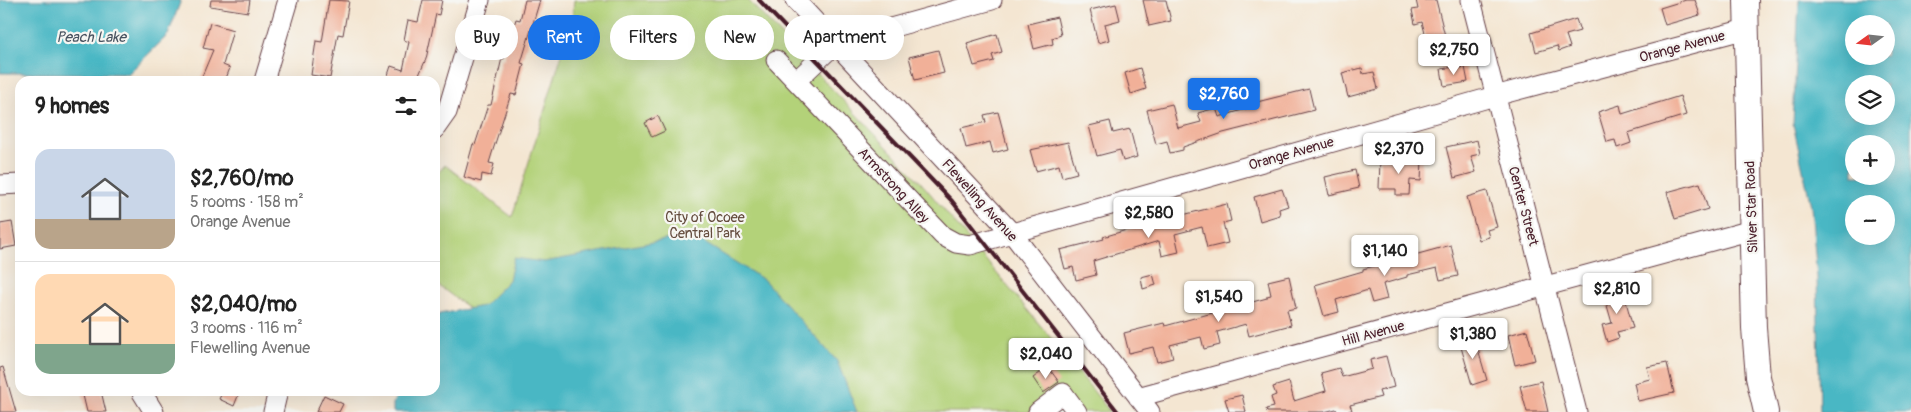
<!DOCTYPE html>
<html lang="en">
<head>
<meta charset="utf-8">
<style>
	:root { --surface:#fff; --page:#f2f2f2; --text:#222; --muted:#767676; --line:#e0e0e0; --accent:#1a73e8 }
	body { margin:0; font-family:Pangolin,sans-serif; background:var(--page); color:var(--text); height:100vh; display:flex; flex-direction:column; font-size:19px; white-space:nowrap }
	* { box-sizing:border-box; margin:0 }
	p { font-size:16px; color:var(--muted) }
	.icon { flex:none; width:28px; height:28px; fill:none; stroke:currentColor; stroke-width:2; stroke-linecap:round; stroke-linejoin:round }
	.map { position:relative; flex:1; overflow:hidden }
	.sheet { position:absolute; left:15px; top:76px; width:425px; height:320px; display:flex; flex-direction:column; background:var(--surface); border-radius:15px; box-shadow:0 5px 20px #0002 }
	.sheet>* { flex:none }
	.top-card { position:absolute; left:455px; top:15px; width:475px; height:45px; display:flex; gap:10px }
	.needle { width:32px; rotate:255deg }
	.buttons { position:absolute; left:1845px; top:15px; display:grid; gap:10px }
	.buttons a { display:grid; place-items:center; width:50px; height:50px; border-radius:50%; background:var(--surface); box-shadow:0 5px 20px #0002; font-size:25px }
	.price { position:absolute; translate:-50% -42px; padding:0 11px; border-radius:5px; background:#fff; color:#222; font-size:16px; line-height:32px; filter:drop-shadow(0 1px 2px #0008) }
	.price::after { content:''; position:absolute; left:50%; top:30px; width:15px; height:11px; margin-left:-8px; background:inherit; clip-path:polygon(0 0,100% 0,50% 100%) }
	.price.active { background:var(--accent); color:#fff }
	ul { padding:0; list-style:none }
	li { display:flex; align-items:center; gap:15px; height:125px; padding:0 20px }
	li+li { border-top:1px solid var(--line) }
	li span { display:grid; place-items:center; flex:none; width:140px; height:100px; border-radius:15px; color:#555 }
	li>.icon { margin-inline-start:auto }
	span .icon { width:60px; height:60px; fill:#fffc; stroke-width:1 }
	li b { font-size:21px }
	h2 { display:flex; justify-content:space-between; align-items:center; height:60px; padding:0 20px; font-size:21px }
	.pill { padding:0 18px; border-radius:22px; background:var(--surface); box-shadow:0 5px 20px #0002; font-size:18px; line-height:45px }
	.pill.active { background:var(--accent); color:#fff }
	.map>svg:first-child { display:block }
	.green { fill:#b3d279; stroke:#7e7852 }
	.water { fill:#49b7c4; stroke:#4a6b78; fill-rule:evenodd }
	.building { fill:#f1b098 }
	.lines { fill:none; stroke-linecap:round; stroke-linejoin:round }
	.minor-casing { stroke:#643d44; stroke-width:21 }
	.major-casing { stroke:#643d44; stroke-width:26 }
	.minor { stroke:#fff; stroke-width:19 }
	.major { stroke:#fff; stroke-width:24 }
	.rail { stroke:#4a1f2b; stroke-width:4 }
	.labels { text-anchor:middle; stroke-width:4.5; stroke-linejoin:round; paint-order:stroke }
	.street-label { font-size:14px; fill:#4a1f2b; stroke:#f6f6f2 }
	.park-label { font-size:14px; fill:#644c3e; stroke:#f6f6f2 }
	.water-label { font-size:15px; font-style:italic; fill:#4a5461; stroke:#f6f6f2 }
</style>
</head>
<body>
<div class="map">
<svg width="1911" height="412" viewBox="0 0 1911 412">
	<rect width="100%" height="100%" fill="#f6f6f2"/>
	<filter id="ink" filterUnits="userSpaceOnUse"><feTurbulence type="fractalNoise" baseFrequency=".02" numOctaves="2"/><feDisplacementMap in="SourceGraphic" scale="10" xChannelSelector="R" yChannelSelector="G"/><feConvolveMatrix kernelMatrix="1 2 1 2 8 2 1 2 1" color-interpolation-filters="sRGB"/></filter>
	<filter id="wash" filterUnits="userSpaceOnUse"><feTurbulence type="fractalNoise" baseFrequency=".0096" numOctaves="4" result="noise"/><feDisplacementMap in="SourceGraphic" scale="20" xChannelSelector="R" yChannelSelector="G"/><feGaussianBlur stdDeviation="1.12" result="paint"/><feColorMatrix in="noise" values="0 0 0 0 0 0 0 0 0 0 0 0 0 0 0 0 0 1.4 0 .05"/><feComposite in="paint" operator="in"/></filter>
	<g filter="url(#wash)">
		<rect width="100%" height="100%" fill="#f4e6d2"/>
		<!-- green -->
		<path class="green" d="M574,0H748L924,186L1065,355L1110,412H608L435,283V176L445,165L512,217L572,21Z"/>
		<!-- water -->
		<path class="water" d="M0,0H181L168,35L128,74L0,73Z
			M1799,0H1911V412H1820L1817,278L1811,206L1793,124ZM1854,24H1886V56H1854ZM1854,84H1886V116H1854ZM1854,144H1886V176H1854ZM1854,204H1886V236H1854Z
			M692,235L764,280L837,361L857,412H393V403L399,391H435V322L439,314L483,306L509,280L514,258L544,262Z"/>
		<g id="blocks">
			<!-- building -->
			<path class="building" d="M211,0H250L248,12L210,6Z
				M329,0L349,1L343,35L338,34L330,78L311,75L316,41L322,42Z
				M423,0H442L439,15L436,14L426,59L419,75L431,81H386L391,66L403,70L409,42L404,40L408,20L418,22Z
				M525,0H540L521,63L524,64L516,95L511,94L493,150L489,163L494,164L491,176L482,174L481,182L464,177L473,144L475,145L488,105H491L502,58L504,59L516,19L520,20Z
				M1143,0H1166L1171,21L1149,26Z
				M1416,0H1436L1445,36L1427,41L1422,22L1415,24L1412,10L1418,9Z
				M1686,0H1695L1700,15L1665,25L1660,8Z
				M1116,4L1120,20L1105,24L1109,40L1098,43L1090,10Z
				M1057,17L1061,35L1052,38L1053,44L1034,49L1028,24Z
				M1576,19L1580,31L1566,35L1570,47L1559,51L1557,46L1536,52L1531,33Z
				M210,23L233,30L223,65L230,68L225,81H200L213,50L203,48Z
				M997,34L1002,52L992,55L994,61L974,66L967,43Z
				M938,50L944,73L915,80L909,57Z
				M1461,66V68L1465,67L1468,82L1444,86L1441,69Z
				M1140,68L1146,89L1131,94L1125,73Z
				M1362,68L1363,74L1374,72L1378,89L1348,97L1342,73Z
				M1309,89L1314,110L1223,133L1183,147V150L1170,153L1167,141L1156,144L1147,110L1172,104L1178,128L1201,122L1198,113L1216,108L1219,117L1246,109L1245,105Z
				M1680,96L1686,115L1628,133L1631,143L1617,148L1615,140L1607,142L1598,112L1620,105L1622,114Z
				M998,112L1008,149L993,153L990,142L966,148L961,128L986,122L984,115Z
				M658,116L665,131L652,137L645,123Z
				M1110,121L1113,133L1130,129L1137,157L1123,161L1120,150L1097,156L1089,126Z
				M1477,140L1480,154L1471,156L1476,172L1454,178L1446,147Z
				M1068,142L1077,173L1062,177L1059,165L1036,171L1030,150Z
				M1380,159L1422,160L1421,181L1410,180L1409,195H1396V189H1379Z
				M1355,170L1359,188L1329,195L1325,177Z
				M1700,183L1708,209L1675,219L1667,192Z
				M1282,189L1288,206L1279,209L1280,215L1260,221L1254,197Z
				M1487,191L1497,227L1487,230L1489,237L1479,240L1467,197Z
				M1227,204L1231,221L1223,223L1228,243L1207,248L1202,227L1175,234L1179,252L1162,256L1159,241L1093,261L1096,275L1076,280L1073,267L1065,269L1060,250L1104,239L1103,237L1154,222Z
				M12,222L16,246L0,249V224Z
				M1451,245L1458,276L1440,280L1437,268L1407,275V277L1383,284L1387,299L1372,303L1368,290L1336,300L1339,312L1324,316L1315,285L1363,271V269Z
				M1153,274L1156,285L1143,289L1141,277Z
				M1289,276L1296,308L1287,310L1291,325L1249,336L1246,324L1217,332L1220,345L1204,349L1201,337L1170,345L1173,358L1157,362L1153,347L1129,353L1124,333L1164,323L1165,326L1267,298V296L1271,295L1268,281Z
				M1623,290L1633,328L1617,332L1619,338L1607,342L1602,325L1612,323L1604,295Z
				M1527,330L1535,360L1515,365L1508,335Z
				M1473,333L1487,380L1472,385L1461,347L1464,346L1462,337Z
				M1386,356L1394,387L1379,391L1381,397L1350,405L1352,410L1346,412H1337L1336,409L1324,412H1267L1266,409L1274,407L1271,397L1276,395L1273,387L1289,382L1294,401L1326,391L1321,373L1339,368L1342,377L1372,369L1370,360Z
				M1667,363L1674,393L1638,401L1634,383L1650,379L1647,367Z
				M3,367L16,412H0V368Z
				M1048,367L1059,382L1043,393L1033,378Z
				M1541,381L1548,412H1527L1520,386Z
				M82,391H101L106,412H87Z
				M223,391H240L234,406L219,399Z
				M324,395L343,404L339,412H316Z
				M1242,395L1246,412H1229L1225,399Z"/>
		</g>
	</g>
	<g filter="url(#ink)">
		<use href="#blocks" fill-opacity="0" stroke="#643d44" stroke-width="1"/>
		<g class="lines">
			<defs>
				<path id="minor" d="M795,0L1011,232L1150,412
					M1471,0L1577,412
					M776,60L943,236L956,243L970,245L1495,96L1746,29
					M264,81L288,0
					M796,81L836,43L992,0
					M435,129L447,112L480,0
					M0,185L20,184
					M141,391L154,412
					M1138,397L1752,230
					M273,412L278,391
					M1038,412L1063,393L1077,412"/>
				<path id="major" d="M1746,0L1754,328L1758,377L1766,412"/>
			</defs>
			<!-- minor casing -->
			<use href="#minor" class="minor-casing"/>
			<!-- major casing -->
			<use href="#major" class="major-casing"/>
			<!-- minor -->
			<use href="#minor" class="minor"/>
			<!-- major -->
			<use href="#major" class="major"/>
			<!-- rail -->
			<path class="rail" d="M759,0L952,201L1118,412"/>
		</g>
	</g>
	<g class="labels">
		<!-- street labels -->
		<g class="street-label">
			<text transform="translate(1682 46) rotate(-15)" y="5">Orange Avenue</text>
			<text transform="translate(1291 153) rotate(-16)" y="5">Orange Avenue</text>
			<text transform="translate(894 185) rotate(47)" y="5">Armstrong Alley</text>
			<text transform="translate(980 200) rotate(48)" y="5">Flewelling Avenue</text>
			<text transform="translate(1524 206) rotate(75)" y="5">Center Street</text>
			<text transform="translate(1751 207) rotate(-92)" y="5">Silver Star Road</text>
			<text transform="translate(1373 333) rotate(-15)" y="5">Hill Avenue</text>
		</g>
		<!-- park labels -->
		<g class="park-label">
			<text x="705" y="222">City of Ocoee<tspan x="705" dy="16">Central Park</tspan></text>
		</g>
		<!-- water labels -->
		<g class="water-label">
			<text x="91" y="42">Peach Lake</text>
		</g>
	</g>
</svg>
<div class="buttons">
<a><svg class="needle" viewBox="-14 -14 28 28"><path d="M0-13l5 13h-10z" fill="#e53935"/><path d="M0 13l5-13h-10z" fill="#767676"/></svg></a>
<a><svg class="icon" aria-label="layers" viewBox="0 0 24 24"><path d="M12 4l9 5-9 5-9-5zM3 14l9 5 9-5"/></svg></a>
<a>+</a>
<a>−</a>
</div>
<b class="price" style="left:1454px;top:76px">$2,750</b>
<b class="price active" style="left:1224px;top:120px">$2,760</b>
<b class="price" style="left:1399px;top:175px">$2,370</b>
<b class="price" style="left:1149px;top:239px">$2,580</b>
<b class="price" style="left:1385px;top:277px">$1,140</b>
<b class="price" style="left:1617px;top:315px">$2,810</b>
<b class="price" style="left:1219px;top:323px">$1,540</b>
<b class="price" style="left:1473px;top:360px">$1,380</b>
<b class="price" style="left:1046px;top:380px">$2,040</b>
<div class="top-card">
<a class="pill">Buy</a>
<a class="pill active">Rent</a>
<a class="pill">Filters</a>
<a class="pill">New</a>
<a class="pill">Apartment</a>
</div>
<section class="sheet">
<h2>9 homes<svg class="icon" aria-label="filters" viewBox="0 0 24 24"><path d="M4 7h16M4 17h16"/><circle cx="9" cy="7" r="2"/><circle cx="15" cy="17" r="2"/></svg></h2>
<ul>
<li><span style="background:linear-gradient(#c9d6e8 70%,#b9a48a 0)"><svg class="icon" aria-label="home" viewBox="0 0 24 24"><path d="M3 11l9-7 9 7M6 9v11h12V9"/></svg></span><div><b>$2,760/mo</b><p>5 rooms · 158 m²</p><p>Orange Avenue</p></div></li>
<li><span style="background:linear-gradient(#ffd9b3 70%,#7fa58c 0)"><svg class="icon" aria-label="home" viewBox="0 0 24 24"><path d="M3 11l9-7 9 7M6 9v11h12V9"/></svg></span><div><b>$2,040/mo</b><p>3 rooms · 116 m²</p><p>Flewelling Avenue</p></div></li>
</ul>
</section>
</div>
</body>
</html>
